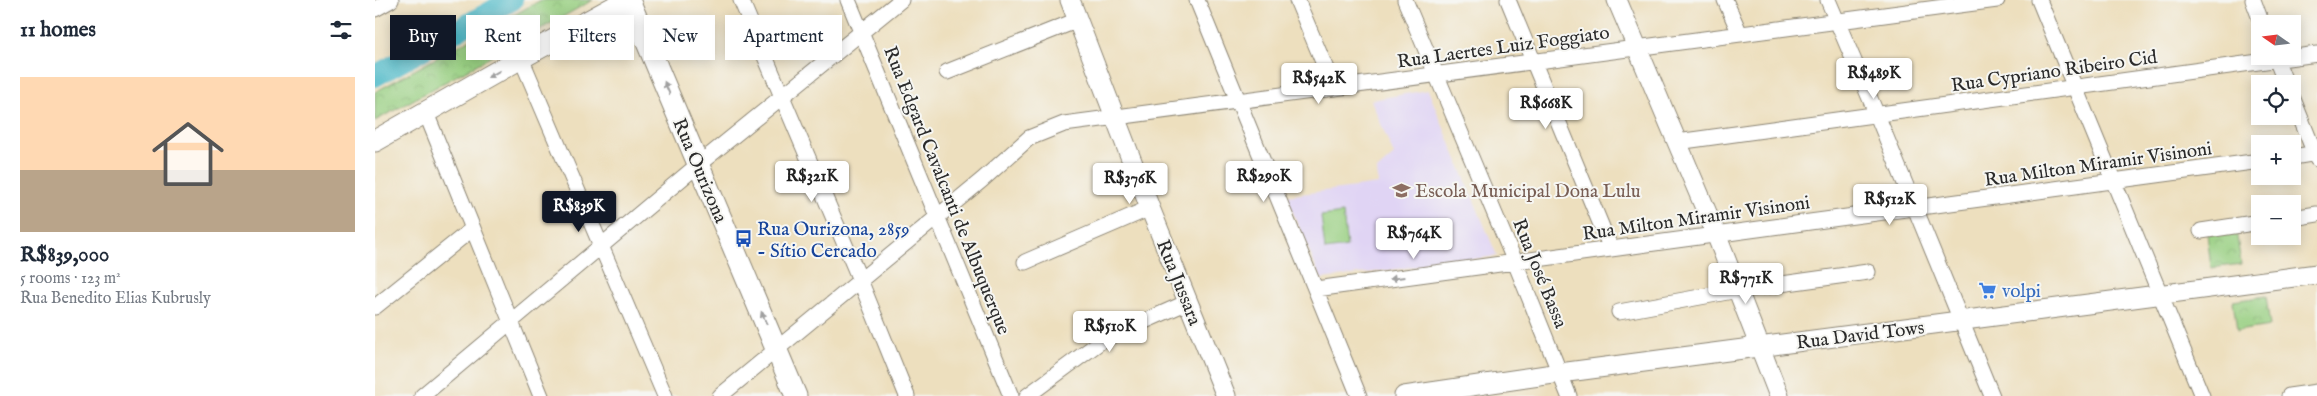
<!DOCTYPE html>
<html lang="en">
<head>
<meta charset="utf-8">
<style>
	:root { --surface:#fff; --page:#f2f2f3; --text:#1f2937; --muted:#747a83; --accent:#111827 }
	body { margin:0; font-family:"IM FELL English",serif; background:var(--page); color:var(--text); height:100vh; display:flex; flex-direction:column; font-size:19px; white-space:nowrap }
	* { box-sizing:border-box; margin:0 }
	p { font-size:16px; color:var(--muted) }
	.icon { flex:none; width:28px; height:28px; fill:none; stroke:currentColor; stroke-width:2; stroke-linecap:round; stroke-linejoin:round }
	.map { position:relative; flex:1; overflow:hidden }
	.sheet { display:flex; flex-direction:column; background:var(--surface); width:375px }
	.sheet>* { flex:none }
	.banner { position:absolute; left:15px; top:15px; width:475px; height:45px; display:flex; gap:10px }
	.needle { width:32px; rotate:284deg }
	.tools { position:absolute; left:1876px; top:15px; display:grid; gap:10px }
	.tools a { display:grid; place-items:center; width:50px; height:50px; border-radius:0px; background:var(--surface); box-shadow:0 2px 12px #0003; font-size:25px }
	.price { position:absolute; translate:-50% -42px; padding:0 11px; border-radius:5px; background:#fff; color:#222; font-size:16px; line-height:32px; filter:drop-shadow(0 1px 2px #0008) }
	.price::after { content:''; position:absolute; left:50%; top:30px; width:15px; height:11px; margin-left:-8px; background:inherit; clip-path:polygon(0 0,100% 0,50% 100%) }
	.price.on { background:var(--accent); color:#fff }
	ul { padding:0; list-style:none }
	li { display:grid; align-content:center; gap:10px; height:265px; padding:0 20px }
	li span { display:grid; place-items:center; height:155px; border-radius:0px; color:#555 }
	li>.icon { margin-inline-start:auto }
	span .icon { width:90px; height:90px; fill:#fffc; stroke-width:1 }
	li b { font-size:21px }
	h2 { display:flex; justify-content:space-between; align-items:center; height:60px; padding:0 20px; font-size:21px }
	.pill { padding:0 18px; border-radius:0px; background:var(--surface); box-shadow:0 2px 12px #0003; font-size:18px; line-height:45px }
	.pill.on { background:var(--accent); color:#fff }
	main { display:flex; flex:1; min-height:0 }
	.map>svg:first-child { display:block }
	.built { fill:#e0d4f4 }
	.park { fill:url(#park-crowns); stroke:#627d56 }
	.pitch { fill:#98cf81; stroke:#627d56 }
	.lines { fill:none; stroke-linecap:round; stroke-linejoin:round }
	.river { stroke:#4db9c8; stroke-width:22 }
	.minor-casing { stroke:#8c8574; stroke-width:17 }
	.tertiary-casing { stroke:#8c8574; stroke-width:21 }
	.secondary-casing { stroke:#8c8574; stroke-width:23 }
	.minor { stroke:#fff; stroke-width:15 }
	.tertiary { stroke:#fff; stroke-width:19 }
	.secondary { stroke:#fff; stroke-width:21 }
	.oneway { fill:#a0a0a0 }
	.labels { text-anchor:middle; stroke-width:4; stroke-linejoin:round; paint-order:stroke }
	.street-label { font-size:19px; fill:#2b2b2b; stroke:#f6f6f2 }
	.education-label { font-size:19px; fill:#785e54; stroke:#f6f6f2; text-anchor:start }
	.transit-label { font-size:19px; fill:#164399; stroke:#f6f6f2; text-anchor:start }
	.shop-label { font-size:19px; fill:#366cbe; stroke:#f6f6f2; text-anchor:start }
</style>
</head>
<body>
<main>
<section class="sheet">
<h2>11 homes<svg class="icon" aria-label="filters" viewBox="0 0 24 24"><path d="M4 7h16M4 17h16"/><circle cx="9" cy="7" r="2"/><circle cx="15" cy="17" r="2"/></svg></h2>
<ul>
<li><span style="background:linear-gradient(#ffd9b3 60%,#b9a48a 0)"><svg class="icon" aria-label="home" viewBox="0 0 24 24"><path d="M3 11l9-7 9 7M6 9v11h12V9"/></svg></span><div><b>R$839,000</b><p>5 rooms · 123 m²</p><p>Rua Benedito Elias Kubrusly</p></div></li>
</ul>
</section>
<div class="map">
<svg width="1942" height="396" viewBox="0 0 1942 396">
	<defs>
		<pattern id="park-crowns" width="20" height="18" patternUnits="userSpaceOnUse" patternTransform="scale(1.25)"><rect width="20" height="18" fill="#98cf81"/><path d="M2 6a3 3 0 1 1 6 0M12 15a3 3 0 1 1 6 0" fill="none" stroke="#83b270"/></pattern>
	</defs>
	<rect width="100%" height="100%" fill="#f6f6f2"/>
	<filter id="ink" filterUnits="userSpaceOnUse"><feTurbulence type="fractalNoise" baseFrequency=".02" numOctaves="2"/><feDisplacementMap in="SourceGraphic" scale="10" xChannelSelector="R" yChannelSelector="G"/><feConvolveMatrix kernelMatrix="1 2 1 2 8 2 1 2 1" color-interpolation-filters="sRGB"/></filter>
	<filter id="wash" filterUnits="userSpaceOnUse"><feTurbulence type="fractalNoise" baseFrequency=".0096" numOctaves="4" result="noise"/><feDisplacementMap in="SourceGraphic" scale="20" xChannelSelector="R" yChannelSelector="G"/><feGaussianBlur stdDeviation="1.12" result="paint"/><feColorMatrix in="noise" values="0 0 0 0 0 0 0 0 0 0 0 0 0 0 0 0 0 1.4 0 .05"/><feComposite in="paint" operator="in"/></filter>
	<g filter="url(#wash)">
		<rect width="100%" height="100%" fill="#eddfbe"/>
		<!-- built -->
		<path class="built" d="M1053,90L1122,256L946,279L911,196L1003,184L1002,170L1019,155L996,100Z"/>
		<!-- park -->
		<path class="park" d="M166,0H218L0,121V92Z
			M1861,230L1866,264L1836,268L1832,234Z
			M1891,296L1895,326L1862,331L1858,301Z"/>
		<!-- pitch -->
		<path class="pitch" d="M968,213L972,247L950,250L946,216Z"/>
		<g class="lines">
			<!-- river -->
			<path class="river" d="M0,76L137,0"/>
		</g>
	</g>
	<g filter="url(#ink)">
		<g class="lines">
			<defs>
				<path id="minor" d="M366,0L485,280L532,396
					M473,0L636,396
					M822,0L984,396
					M922,0L959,88
					M1030,0L1140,262L1194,396
					M1133,0L1236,249
					M1350,0L1365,34
					M1453,0L1502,115L1617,396
					M1664,0L1827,396
					M1878,0L1887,24
					M0,9L16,0
					M1900,56L1911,84
					M146,58L290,396
					M572,72L703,20
					M1918,99L1942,159
					M51,113L166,396
					M1302,142L1942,54
					M1918,157L1942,153
					M1918,218L1942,214
					M1826,231L1885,222
					M650,262L775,208
					M941,289L1885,161
					M0,307L97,229
					M1244,312L1363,290L1493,272
					M47,396L324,164L526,0
					M345,396L607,180L654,138L689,124L1622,0
					M652,396L729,339L813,302
					M1914,396L1942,392"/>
				<path id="tertiary" d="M695,0L775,208L851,396
					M1242,0L1341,234L1404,396
					M1029,396L1185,373L1942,274"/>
				<path id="secondary" d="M254,0L421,396
					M0,141L146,58L252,0"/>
			</defs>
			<!-- minor casing -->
			<use href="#minor" class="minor-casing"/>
			<!-- tertiary casing -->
			<use href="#tertiary" class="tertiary-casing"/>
			<!-- secondary casing -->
			<use href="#secondary" class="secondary-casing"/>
			<!-- minor -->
			<use href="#minor" class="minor"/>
			<!-- tertiary -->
			<use href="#tertiary" class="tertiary"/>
			<!-- secondary -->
			<use href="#secondary" class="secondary"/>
		</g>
		<!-- one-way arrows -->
		<defs><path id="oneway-solid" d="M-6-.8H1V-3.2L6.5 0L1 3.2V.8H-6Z" transform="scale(1.25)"/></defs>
		<g class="oneway">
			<use href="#oneway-solid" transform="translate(119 74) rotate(150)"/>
			<use href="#oneway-solid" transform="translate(292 88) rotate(-113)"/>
			<use href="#oneway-solid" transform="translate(1022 278) rotate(172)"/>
			<use href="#oneway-solid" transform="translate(389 318) rotate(-113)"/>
		</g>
	</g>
	<!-- icons -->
	<defs>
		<symbol id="school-bare" viewBox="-9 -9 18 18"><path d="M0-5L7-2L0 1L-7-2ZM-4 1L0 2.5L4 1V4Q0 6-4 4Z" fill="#8d6e63" stroke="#f6f6f2" stroke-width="2.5" paint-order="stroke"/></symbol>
		<symbol id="bus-bare" viewBox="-9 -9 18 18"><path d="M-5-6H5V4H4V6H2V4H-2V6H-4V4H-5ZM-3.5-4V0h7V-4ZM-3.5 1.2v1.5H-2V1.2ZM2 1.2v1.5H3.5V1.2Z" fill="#1a4fb4" stroke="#f6f6f2" stroke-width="2.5" paint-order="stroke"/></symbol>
		<symbol id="supermarket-bare" viewBox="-9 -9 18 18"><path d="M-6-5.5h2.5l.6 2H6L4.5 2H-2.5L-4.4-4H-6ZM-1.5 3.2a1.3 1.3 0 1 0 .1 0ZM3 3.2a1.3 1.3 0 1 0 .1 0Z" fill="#3f7fe0" stroke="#f6f6f2" stroke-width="2.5" paint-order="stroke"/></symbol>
	</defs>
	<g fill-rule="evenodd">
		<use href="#school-bare" x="1014" y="178" width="25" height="25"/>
		<use href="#bus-bare" x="356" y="226" width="25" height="25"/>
		<use href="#supermarket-bare" x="1600" y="278" width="25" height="25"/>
	</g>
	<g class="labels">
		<!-- street labels -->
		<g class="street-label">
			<text transform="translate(1128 46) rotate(-8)" y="7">Rua Laertes Luiz Foggiato</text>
			<text transform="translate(1679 70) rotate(-8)" y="7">Rua Cypriano Ribeiro Cid</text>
			<text transform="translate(1723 163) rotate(-8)" y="7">Rua Milton Miramir Visinoni</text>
			<text transform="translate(326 170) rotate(67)" y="7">Rua Ourizona</text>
			<text transform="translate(573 190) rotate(68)" y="7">Rua Edgard Cavalcanti de Albuquerque</text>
			<text transform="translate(1321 217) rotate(-8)" y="7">Rua Milton Miramir Visinoni</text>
			<text transform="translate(1166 273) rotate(68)" y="7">Rua José Bassa</text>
			<text transform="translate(805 282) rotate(68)" y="7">Rua Jussara</text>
			<text transform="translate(1485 334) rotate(-7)" y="7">Rua David Tows</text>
		</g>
		<!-- education labels -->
		<g class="education-label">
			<text x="1040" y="197">Escola Municipal Dona Lulu</text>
		</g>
		<!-- transit labels -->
		<g class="transit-label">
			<text x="382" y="235">Rua Ourizona, 2859<tspan x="382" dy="22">- Sítio Cercado</tspan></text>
		</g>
		<!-- shop labels -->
		<g class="shop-label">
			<text x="1627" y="297">volpi</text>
		</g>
	</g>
</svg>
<div class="tools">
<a><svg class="needle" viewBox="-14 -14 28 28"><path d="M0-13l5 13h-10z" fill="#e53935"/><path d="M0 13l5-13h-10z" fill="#747a83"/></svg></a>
<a><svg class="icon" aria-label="locate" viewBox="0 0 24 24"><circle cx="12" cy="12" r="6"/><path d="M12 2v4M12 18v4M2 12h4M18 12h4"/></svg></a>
<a>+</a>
<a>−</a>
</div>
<b class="price" style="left:1499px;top:100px">R$489K</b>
<b class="price" style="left:944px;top:105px">R$542K</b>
<b class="price" style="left:1171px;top:130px">R$668K</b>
<b class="price" style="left:437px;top:203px">R$321K</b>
<b class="price" style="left:889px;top:203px">R$290K</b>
<b class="price" style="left:755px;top:205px">R$376K</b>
<b class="price" style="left:1515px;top:226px">R$512K</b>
<b class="price on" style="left:204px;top:233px">R$839K</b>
<b class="price" style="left:1039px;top:260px">R$764K</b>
<b class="price" style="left:1371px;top:305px">R$771K</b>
<b class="price" style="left:735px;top:353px">R$510K</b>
<div class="banner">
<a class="pill on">Buy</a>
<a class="pill">Rent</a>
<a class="pill">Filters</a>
<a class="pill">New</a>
<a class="pill">Apartment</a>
</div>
</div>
</main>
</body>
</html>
